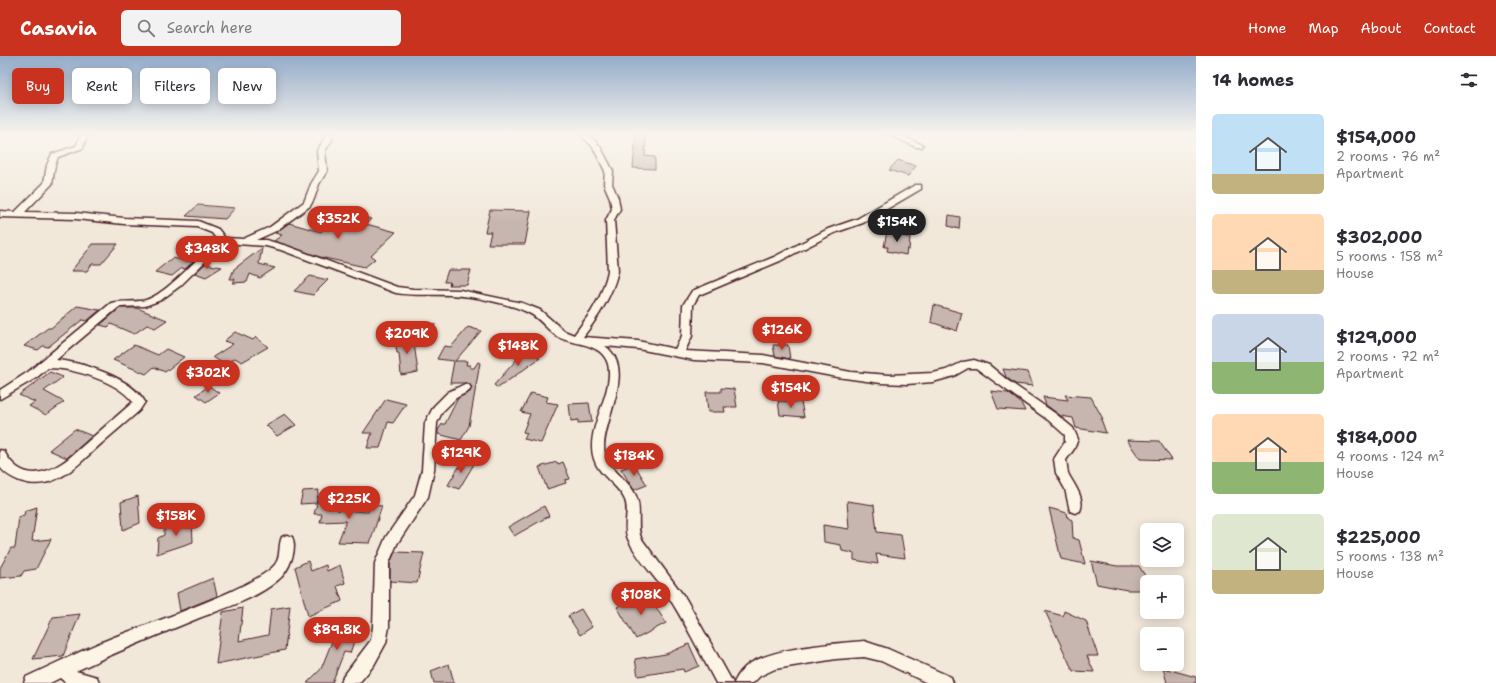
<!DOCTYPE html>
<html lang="en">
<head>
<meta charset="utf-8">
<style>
	:root { --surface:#fff; --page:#f2f2f3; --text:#2b2b33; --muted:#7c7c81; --accent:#c8321e }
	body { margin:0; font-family:"Shantell Sans",sans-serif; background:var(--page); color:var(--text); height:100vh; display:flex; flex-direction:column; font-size:15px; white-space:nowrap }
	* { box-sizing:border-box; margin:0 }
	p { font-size:13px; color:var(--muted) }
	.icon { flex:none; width:22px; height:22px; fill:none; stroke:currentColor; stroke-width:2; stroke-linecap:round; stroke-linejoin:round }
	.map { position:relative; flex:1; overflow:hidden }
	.drawer { display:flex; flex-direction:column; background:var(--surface); width:300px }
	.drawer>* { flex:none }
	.hud { position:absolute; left:12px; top:12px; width:380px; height:36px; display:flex; gap:8px }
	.controls { position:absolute; left:1140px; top:467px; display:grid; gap:8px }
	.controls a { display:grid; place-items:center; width:44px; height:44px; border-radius:6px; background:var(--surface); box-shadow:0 2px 10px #0003; font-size:20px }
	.price { position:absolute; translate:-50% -34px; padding:0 9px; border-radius:14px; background:var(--accent); color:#fff; font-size:13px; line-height:26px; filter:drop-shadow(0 1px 2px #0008) }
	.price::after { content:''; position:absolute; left:50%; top:24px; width:12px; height:9px; margin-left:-6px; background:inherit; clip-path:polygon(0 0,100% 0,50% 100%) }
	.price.current { background:#222; color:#fff }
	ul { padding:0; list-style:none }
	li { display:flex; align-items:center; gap:12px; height:100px; padding:0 16px }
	li span { display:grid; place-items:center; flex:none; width:112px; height:80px; border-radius:6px; color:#555 }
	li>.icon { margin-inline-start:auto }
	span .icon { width:48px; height:48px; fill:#fffc; stroke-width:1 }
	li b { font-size:17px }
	h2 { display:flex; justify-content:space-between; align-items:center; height:48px; padding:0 16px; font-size:17px }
	.pill { padding:0 14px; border-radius:6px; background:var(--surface); box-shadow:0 2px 10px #0003; font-size:14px; line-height:36px }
	.pill.current { background:var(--accent); color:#fff }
	header { display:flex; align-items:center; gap:24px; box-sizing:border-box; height:56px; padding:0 20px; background:var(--accent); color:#fff }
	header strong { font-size:19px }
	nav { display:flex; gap:22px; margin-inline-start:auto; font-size:14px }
	.search { width:280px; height:36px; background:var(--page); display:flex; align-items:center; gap:10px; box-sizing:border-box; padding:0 14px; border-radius:6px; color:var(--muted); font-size:15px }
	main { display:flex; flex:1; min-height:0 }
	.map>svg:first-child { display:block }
	.building { fill:#c7b6af; stroke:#4a1f2b }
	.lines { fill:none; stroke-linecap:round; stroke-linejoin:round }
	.minor-casing { stroke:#4a1f2b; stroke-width:3 }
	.minor { fill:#fcf5e5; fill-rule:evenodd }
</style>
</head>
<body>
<header>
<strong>Casavia</strong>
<div class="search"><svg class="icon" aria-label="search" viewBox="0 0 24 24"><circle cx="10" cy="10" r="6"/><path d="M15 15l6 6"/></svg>Search here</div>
<nav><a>Home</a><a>Map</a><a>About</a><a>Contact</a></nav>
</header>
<main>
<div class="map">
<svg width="1196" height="627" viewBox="0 0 1196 627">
	<rect width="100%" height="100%" fill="#f1e8da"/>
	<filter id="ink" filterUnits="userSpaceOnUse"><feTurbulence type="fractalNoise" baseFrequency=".025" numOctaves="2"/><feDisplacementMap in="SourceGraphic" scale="8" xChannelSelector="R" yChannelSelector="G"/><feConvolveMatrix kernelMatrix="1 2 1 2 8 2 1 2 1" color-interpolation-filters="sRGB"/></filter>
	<g filter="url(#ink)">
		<!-- building -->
		<path class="building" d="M636,78H646L645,100L655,101V113L633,112Z
			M898,104L916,110L908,120L889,114Z
			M198,149L235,152L225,163L186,160Z
			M490,154L531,155L525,188H488L491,176H485Z
			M349,158L371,163L366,168L396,176L371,200L375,203L365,211L320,201L274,185L282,179L275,177L289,167L321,176L325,172L330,173Z
			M949,159L960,161L959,173L948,170Z
			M887,175L910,182L909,194L907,193L906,199L887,195L888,191H884Z
			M93,188H118L101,208H92L87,215H71Z
			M262,192L259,208L275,212L260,222L250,218L247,226L233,227L235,223H230L234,213Z
			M172,202L193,206L185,213L182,212L172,220L155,216Z
			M205,208L222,211L206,221L195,217Z
			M448,214H471L467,229H449L450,226H444Z
			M310,220L328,224L313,239L294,235Z
			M934,249L962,257L957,275L931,266Z
			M77,250L100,254L87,265L82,264L48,291L43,290L38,294L24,290L48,272H51Z
			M120,252H137L167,264L155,272L147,269L134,278L111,268L108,271L100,269Z
			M422,268H435L431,280L417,279Z
			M468,271L481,275L455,305H467L466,309H470V312H474L478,306L480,307L469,370L461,384L438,378V374L442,368H445L458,342L470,336L472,331L467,327H450L454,305L437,303L444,290L451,291Z
			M235,276L253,284L256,281L268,291L242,306L235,302L225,309L213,301L233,288L224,285Z
			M413,280L418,316L401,319L399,297H397L395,284Z
			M134,289L158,299L166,293L184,301L165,316L154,311L146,318L113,304Z
			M773,289H788L790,303L775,300Z
			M528,294L540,302L498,332L494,329L518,302L517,301Z
			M1003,313L1028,316L1033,330L1015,328L1006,321Z
			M50,316L63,321L44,335L64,346L46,359L29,350L35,346L19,339Z
			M209,330L219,337L206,346L196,339Z
			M721,332L734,333L737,351H724L725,356H708L706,336H721Z
			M991,335L1008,337L1021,347L1025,355L998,353Z
			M531,337L548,341L546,346L558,348L541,387L524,383L527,377L523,376L530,358L521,356Z
			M1065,339L1091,341L1103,363H1101L1106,377L1076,372L1073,362L1061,360L1046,349L1043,341L1068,344Z
			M386,343L406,348L393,367L388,366L380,392H367L372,377H363Z
			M778,345L801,346L804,361L780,359Z
			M589,347L592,366L578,367V364L571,365L569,348Z
			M285,358L296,369L277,380L266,369Z
			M75,373L92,380L67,402L49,394Z
			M1127,384L1159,385L1172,404L1140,403Z
			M463,404L474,408L459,433L448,429Z
			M557,406L558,408L563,406L570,423L565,424L566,427L547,433L539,411Z
			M634,408L647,429L634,434L621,413Z
			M319,434L316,447L300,448L303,435Z
			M341,439L337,454L368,456L370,449L382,450L370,487L338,486L346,465L320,466L322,458H314L319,440Z
			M138,440L140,467L123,474L121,446Z
			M847,445L874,449L877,476L901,479L905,502L876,498L878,508L854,504V497L842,495L841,489L824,486L823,469L849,473Z
			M544,450L549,460L514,480L508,471Z
			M37,451L32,485L51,483L36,513L24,515L21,520L0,522V512L11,492H15L19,461L24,459L25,455Z
			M1049,452L1067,457L1068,462L1072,464L1073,482L1079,484L1085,508L1061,503Z
			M192,464L193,486L157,498L158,482L164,479V474Z
			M395,496L424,497L417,527L390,525V507Z
			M308,505L311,515L326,509L327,515L340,509L345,527L337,530L342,545L308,560L295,511Z
			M1091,505L1117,510H1139L1147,523V534H1127L1097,528Z
			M213,522L217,540L180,555L177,537Z
			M640,538L644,545L650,542L666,567L636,583L617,551Z
			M290,550L285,594L216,608L223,556L243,552L239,585L268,579L271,553Z
			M581,553L592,571L580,579L568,560Z
			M1045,555L1063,560L1064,555L1086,565L1098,600H1087L1094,616L1073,615Z
			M80,558L63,600L33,603L53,561Z
			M341,563L361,565L350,597L344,596L332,627H307L321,613Z
			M689,588L699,610L684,616L683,613L638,620L635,603L666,598Z
			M449,608L454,627H434L431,615Z
			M1163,612L1196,621V627H1167Z"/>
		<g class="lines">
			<defs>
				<path id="minor" d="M81,78H90L86,82L83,92L58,101L55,109L52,128L25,156L76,157L124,162L198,165L218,173L225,182L243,183L270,171L304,146L311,128L319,115L317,95L327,78H333L332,84L325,95L327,115L319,128L314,143L310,150L276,175L256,184H266L287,190L397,231L413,233L460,234L522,247L540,254L564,275L574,279L591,256L600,240L606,223L608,215L606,164L612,153L610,142L604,128L605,115L593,91L580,78H588L600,90L613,115L612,128L618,142L620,153L614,164L618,215C612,240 599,260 583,281L638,285L675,293L682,280L683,249L692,235L774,201L828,173L857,163L915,129H921V133L863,167L834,177L780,205L699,239L693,249L692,280L685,295L763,299L851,316L889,319L933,317L946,314L963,306L974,304L989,309L1007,324L1056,358L1073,372L1078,383L1074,393L1066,404C1067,408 1067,413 1068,417C1073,428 1086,442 1080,455L1075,457L1070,455L1065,433L1056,417L1054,403L1065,386V379L1048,364L976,312H968L954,320L933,326L907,328L881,327L837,321L763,307L694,304L638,293L605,290C636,312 605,360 604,390C604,413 628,421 636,440C642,453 636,468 641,482L686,543L733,627H716C700,597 685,566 666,537C654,519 637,503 628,483C622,470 630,456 625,444C618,428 599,420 594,403C584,373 615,337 608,308C602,287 576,289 560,282C548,276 541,262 527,256C507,247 472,240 450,239C432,238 414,240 396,237L281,194L266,190L224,187L180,230L161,244L145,250L119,251L56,304C82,306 132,322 145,346L139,355C127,366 114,376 102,387C78,408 55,437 20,425C12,422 5,418 0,411V394L4,395C20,426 46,420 69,402L133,346C117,325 73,312 48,312L36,322L0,343V334L28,316L111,247C123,244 135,247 146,244C168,237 199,200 217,184L212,177L197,171L124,168L76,163L0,161V155L15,156L44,127L47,109L52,98L76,90Z
					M888,78H898L923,89L922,91H916Z
					M465,328L469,329L471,332L469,335L456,342L442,356L437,367L434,414L428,441L397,488L389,507V571L386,587L374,609L359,627H341L343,621L371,584L373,571L375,507L386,481L415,439L422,414L425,367L434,350L448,336Z
					M287,479L292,481C298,493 289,516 278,524C256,543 225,552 199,562C158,579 116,596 76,615L97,621L99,627H66L60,622L50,627H24L26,621C55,608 82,594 112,582C142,570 262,530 276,507C281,500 278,489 282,481Z
					M864,585L888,593L951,621L953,627H927L881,605L864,601L836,603L775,613L760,620L753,627H734C737,620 743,612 749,608C776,591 832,588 864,585Z"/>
			</defs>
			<!-- minor casing -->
			<use href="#minor" class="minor-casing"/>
			<!-- minor -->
			<use href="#minor" class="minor"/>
		</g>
	</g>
	<!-- sky -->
	<linearGradient id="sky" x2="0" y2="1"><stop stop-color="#94acca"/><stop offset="0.47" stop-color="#f9f5ee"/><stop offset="1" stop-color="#f9f5ee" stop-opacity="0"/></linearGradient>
	<rect width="1196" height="166" fill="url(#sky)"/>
</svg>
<div class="controls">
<a><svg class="icon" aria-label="layers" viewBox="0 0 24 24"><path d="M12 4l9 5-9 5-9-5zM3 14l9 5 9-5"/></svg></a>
<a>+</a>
<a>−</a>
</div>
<b class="price" style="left:338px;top:184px">$352K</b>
<b class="price current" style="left:897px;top:187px">$154K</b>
<b class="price" style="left:207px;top:214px">$348K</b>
<b class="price" style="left:782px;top:295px">$126K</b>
<b class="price" style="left:407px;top:299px">$209K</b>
<b class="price" style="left:518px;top:311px">$148K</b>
<b class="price" style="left:208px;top:338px">$302K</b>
<b class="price" style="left:791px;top:353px">$154K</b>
<b class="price" style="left:461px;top:418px">$129K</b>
<b class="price" style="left:634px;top:421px">$184K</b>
<b class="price" style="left:349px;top:464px">$225K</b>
<b class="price" style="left:176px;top:481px">$158K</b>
<b class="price" style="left:641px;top:560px">$108K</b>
<b class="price" style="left:337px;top:595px">$89.8K</b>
<div class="hud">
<a class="pill current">Buy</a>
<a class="pill">Rent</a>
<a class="pill">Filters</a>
<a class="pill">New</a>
</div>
</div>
<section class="drawer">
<h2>14 homes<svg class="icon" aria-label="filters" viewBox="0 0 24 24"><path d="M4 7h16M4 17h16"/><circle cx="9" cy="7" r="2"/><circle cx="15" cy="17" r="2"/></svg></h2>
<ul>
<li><span style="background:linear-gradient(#bfe0f5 75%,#c2b280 0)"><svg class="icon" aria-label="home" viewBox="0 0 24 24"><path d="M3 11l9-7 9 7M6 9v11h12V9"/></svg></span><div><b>$154,000</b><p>2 rooms · 76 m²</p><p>Apartment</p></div></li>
<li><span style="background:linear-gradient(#ffd9b3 70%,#c2b280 0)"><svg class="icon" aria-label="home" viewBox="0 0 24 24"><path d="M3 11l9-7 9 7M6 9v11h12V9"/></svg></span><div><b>$302,000</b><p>5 rooms · 158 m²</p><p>House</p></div></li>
<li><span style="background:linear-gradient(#c9d6e8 60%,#8fb573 0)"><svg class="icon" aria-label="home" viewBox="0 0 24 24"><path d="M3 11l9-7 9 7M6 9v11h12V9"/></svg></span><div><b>$129,000</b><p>2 rooms · 72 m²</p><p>Apartment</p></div></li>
<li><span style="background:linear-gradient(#ffd9b3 60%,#8fb573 0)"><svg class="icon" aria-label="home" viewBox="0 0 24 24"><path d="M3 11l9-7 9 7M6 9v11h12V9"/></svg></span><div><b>$184,000</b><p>4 rooms · 124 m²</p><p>House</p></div></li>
<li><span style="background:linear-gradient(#dfe7d0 70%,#c2b280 0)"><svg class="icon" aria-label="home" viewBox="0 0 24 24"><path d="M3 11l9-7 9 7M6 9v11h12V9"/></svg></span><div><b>$225,000</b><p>5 rooms · 138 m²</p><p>House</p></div></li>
</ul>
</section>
</main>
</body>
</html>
